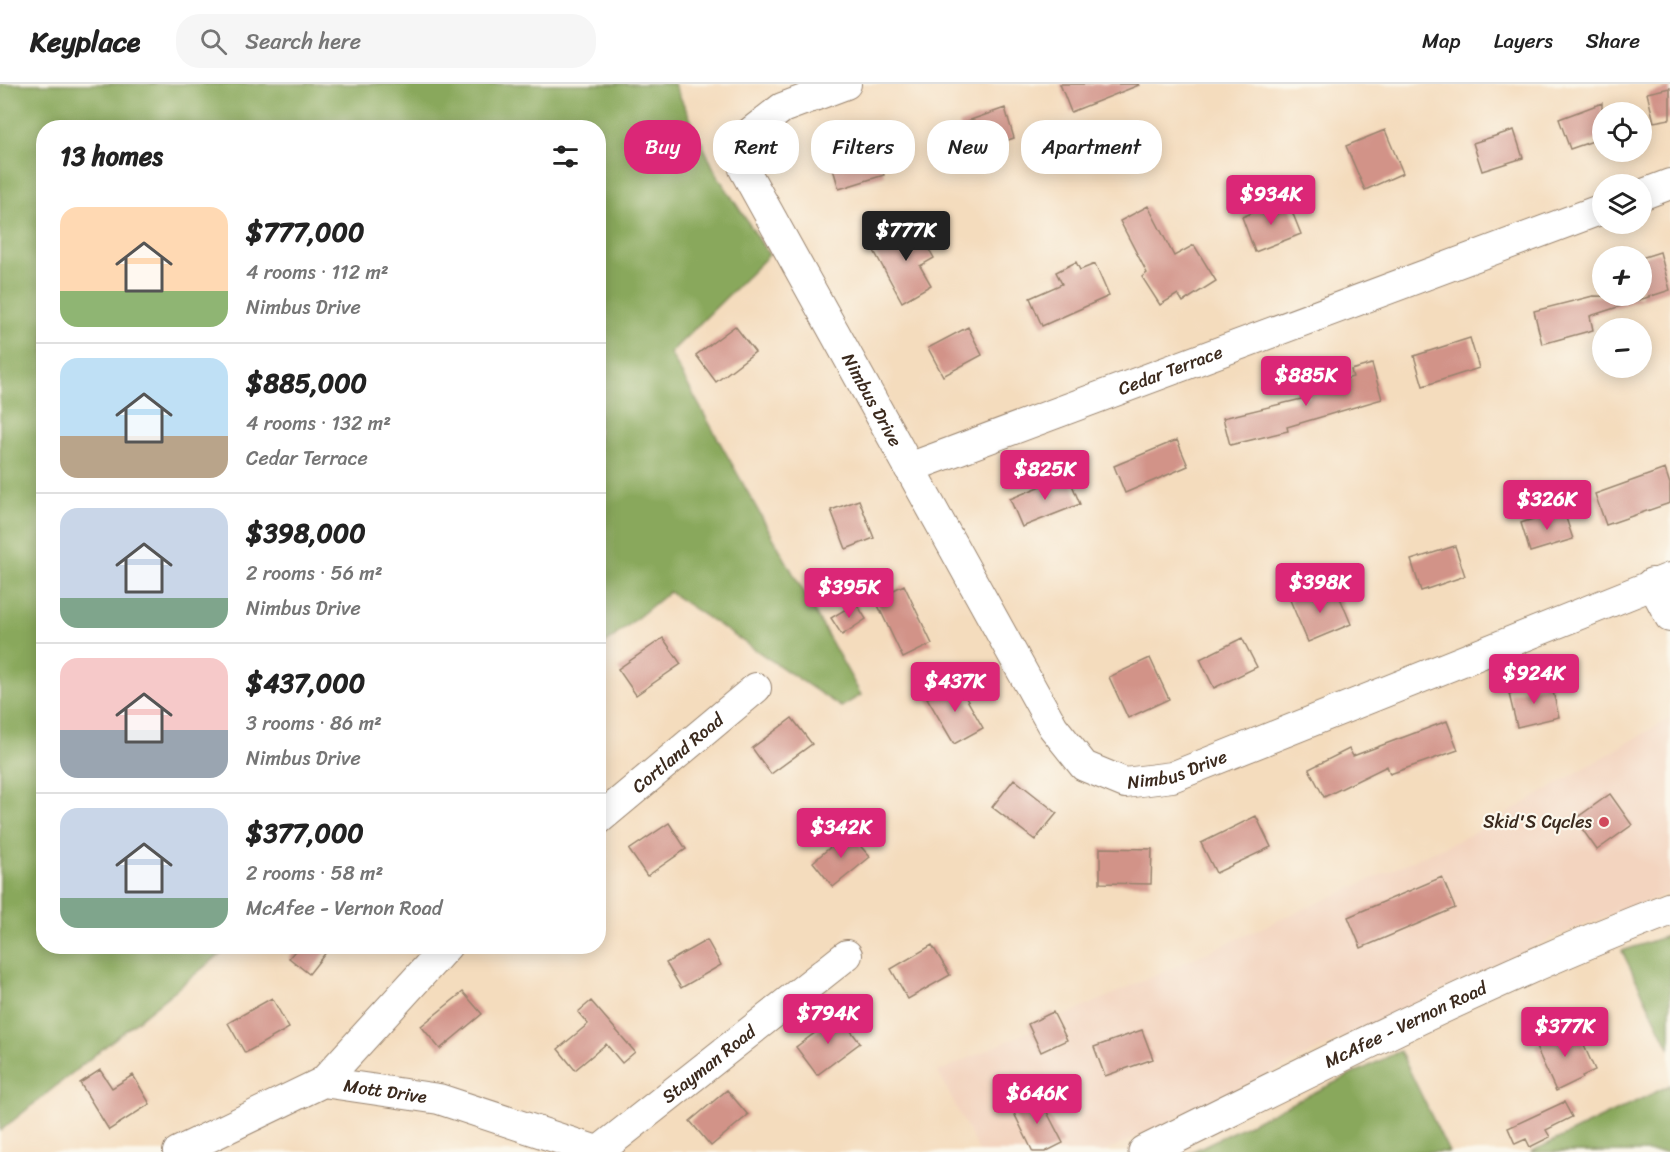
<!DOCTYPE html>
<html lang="en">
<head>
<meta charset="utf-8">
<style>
	:root { --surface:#fff; --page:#f6f6f6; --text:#222; --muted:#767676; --line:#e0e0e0; --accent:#db2777 }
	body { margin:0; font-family:Sriracha,sans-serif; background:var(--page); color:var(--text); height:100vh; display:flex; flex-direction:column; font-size:22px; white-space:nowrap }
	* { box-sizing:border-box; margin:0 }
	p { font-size:20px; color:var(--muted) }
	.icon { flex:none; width:33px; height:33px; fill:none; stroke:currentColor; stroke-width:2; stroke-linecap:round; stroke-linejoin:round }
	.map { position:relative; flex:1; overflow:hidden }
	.details { position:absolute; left:36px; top:36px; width:570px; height:834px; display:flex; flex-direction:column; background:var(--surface); border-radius:24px; box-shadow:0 3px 15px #0003 }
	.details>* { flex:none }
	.banner { position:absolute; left:624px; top:36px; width:570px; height:54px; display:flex; gap:12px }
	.fabs { position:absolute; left:1592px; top:18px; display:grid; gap:12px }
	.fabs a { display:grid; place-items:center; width:60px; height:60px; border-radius:50%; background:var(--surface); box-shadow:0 3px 15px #0003; font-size:30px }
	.price { position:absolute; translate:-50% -51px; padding:0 14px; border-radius:6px; background:var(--accent); color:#fff; font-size:20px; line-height:39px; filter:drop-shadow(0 2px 3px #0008) }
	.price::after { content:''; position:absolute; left:50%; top:36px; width:18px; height:14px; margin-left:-9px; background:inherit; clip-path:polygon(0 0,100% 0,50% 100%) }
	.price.active { background:#222; color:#fff }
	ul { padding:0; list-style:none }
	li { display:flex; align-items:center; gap:18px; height:150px; padding:0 24px }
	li+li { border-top:2px solid var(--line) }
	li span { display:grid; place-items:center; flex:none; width:168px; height:120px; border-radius:18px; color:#555 }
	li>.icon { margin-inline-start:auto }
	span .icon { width:72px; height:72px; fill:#fffc; stroke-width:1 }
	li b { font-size:26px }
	h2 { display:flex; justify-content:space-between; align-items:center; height:72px; padding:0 24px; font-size:26px }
	.chip { padding:0 21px; border-radius:24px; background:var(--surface); box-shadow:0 3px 15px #0003; font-size:21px; line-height:54px }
	.chip.active { background:var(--accent); color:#fff }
	header { display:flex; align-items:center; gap:36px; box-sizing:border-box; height:84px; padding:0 30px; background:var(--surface); border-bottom:2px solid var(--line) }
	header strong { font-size:28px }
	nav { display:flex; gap:33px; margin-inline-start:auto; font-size:21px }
	.search { width:420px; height:54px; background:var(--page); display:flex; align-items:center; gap:15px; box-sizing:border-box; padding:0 21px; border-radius:24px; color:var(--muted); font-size:22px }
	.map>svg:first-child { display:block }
	.built { fill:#f3d4bf }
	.forest { fill:#89a85c; stroke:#62693d; stroke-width:1.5 }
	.building { fill:#d29388 }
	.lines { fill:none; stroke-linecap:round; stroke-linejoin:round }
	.minor-casing { stroke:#98836e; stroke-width:32 }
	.major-casing { stroke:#98836e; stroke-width:35 }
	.minor { stroke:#fff; stroke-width:30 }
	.major { stroke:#fff; stroke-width:33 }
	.poi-dot { fill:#d1495b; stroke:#fbf7ec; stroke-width:2 }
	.labels { text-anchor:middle; stroke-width:4.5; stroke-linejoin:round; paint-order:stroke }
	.street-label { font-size:18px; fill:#3b2a1e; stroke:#fbf7ec }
	.poi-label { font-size:18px; fill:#3b2a1e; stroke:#fbf7ec; text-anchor:end }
</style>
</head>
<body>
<header>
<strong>Keyplace</strong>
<div class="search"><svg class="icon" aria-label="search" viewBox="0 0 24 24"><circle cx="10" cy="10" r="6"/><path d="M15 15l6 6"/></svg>Search here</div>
<nav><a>Map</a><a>Layers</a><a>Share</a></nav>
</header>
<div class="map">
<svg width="1670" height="1068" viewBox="0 0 1670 1068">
	<rect width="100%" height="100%" fill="#fbf7ec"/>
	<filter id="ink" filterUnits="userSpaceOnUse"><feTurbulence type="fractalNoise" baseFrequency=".0167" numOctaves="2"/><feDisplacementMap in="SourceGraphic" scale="12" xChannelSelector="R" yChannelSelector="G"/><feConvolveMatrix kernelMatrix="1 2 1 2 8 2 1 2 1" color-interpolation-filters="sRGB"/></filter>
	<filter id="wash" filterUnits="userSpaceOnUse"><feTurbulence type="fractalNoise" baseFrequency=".008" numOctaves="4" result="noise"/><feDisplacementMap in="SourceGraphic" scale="24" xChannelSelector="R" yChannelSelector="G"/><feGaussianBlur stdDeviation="1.35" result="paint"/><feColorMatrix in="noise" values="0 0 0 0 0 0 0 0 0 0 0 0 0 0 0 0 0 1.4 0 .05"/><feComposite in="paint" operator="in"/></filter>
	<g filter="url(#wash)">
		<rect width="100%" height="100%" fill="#f4dcbd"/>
		<!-- built -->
		<path class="built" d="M1670,634V809L1556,852L1105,1068H979L938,988L1470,751Z"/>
		<!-- forest -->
		<path class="forest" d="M0,0H674L716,89L769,171L670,269L861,611L841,623L669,508L599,565L598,44H44V862L229,863L0,1047Z
			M1670,851V965L1622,867Z
			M1400,967L1449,1068H1191Z
			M1670,1001V1068H1531Z"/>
		<g id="blocks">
			<!-- building -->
			<path class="building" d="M1060,0H1139V1L1071,28Z
				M1670,4V35L1654,38L1647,9Z
				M1602,19V54L1570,65L1559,35Z
				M1005,24L1014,54L969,69L959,40Z
				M1385,46L1403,89L1365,106L1346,62Z
				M1514,46L1523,74L1482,87L1473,59Z
				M875,61L884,91L839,105L830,75Z
				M1287,115L1301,150L1255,168L1242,133Z
				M1148,122L1174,172L1194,161L1216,197L1183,218L1178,210L1160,221L1142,193L1147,189L1120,137Z
				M915,141L934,174L920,182L931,201L902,218L873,165Z
				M1660,168L1670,206L1590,232L1593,246L1542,260L1534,227L1593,212L1641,213V174Z
				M1076,178L1080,186L1095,180L1109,212L1042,242L1030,214L1062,200L1056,188Z
				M735,242L755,268L716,298L696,271Z
				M968,243L982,271L943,292L928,264Z
				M1470,254L1479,284L1423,302L1414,272Z
				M1372,280L1382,315L1287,343L1288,347L1230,361L1223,334L1310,313L1308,306L1353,293L1351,286Z
				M1177,356L1188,382L1125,409L1114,382Z
				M1665,385L1670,400V419L1606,441L1595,410Z
				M1068,391L1080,420L1022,443L1010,415Z
				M859,416L874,454L846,465L831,426Z
				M1563,425L1573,455L1530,468L1521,439Z
				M1455,462L1465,492L1421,507L1411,476Z
				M904,501L932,560L903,574L875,515Z
				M1317,505L1322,516L1338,509L1351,540L1308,558L1290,516Z
				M856,519L866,535L842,551L831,534Z
				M663,554L681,580L636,611L618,585Z
				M1242,554L1257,583L1214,604L1200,575Z
				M1150,574L1169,615L1128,634L1109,593Z
				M957,598L983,644L954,660L927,614Z
				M1551,599L1559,633L1517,643L1509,610Z
				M792,634L812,660L771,690L752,664Z
				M1447,637L1458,666L1390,690L1387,682L1324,713L1309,685L1349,665L1353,672Z
				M1014,695L1057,729L1035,756L992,723Z
				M1610,710L1632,741L1597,766L1575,735Z
				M1256,732L1271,763L1216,789L1201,759Z
				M669,739L686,765L647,792L629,766Z
				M848,748L870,773L833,803L813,778Z
				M1100,764L1152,765L1151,800L1100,799Z
				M1442,793L1455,824L1361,864L1348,833Z
				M707,856L721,881L681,904L666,879Z
				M932,861L950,891L908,915L891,885Z
				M299,862H331L309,890L289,874Z
				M463,908L482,930L440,965L421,942Z
				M272,914L289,944L245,969L228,939Z
				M591,917L635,968L622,979L606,960L575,986L558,965L588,940L578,928Z
				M1053,928L1067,956L1041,968L1028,940Z
				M839,931L860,959L817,991L796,963Z
				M1575,942L1595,986L1582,992L1583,994L1556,1007L1535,961Z
				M1142,946L1153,975L1105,992L1094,963Z
				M100,986L112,1004L133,991L150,1020L109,1046L80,999Z
				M727,1006L748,1031L711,1062L690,1037Z
				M1037,1009L1063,1059L1045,1068H1033L1011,1023Z
				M1564,1018L1572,1033L1546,1046L1550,1053L1530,1063L1526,1055L1515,1060L1508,1044Z"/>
		</g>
	</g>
	<g filter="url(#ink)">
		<use href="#blocks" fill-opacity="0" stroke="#98836e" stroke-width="1.5"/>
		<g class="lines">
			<defs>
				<g id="minor">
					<path id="s1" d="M846,0L782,24L746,52L744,85L1053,643L1084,682L1125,699L1172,693L1670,494"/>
					<path d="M1641,111L1670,100"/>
					<path id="s2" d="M909,384L1602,125"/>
					<path d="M1652,499L1670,533"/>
					<path id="s3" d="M598,736L756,604"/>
					<path d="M323,998L447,862"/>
					<path id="s4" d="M599,1067L847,871"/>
					<path id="s5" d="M178,1068L323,998L439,1015L600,1068"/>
				</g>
				<g id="major">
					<path id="s6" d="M1145,1068C1318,983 1490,894 1670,825"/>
				</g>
			</defs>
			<!-- minor casing -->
			<use href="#minor" class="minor-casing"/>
			<!-- major casing -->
			<use href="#major" class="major-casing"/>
			<!-- minor -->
			<use href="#minor" class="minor"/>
			<!-- major -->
			<use href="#major" class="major"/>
		</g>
	</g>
	<!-- markers -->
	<circle class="poi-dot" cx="1604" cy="738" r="6"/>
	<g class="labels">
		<!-- street labels -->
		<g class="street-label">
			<text dy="6" stroke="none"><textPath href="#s2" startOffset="279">Cedar Terrace</textPath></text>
			<text dy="6" stroke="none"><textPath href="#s1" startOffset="411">Nimbus Drive</textPath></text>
			<text dy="6" stroke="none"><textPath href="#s3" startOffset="104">Cortland Road</textPath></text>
			<text dy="6" stroke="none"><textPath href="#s1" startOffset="933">Nimbus Drive</textPath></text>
			<text dy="6" stroke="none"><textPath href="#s6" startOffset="290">McAfee - Vernon Road</textPath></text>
			<text dy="6" stroke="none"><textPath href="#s4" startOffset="140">Stayman Road</textPath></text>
			<text dy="6" stroke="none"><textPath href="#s5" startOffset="224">Mott Drive</textPath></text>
		</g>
		<!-- poi labels -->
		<g class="poi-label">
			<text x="1592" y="744">Skid'S Cycles</text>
		</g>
	</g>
</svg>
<div class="fabs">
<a><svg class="icon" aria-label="locate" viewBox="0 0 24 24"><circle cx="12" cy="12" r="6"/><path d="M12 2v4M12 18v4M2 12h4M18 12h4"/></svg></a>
<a><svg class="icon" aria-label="layers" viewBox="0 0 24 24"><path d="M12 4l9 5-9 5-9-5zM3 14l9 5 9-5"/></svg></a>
<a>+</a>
<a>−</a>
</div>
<b class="price" style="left:1271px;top:142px">$934K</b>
<b class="price active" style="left:906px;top:178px">$777K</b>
<b class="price" style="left:1306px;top:323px">$885K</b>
<b class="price" style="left:1045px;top:417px">$825K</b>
<b class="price" style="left:1547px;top:447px">$326K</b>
<b class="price" style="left:1320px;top:530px">$398K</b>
<b class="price" style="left:849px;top:535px">$395K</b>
<b class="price" style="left:1534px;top:621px">$924K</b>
<b class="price" style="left:955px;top:629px">$437K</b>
<b class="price" style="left:841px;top:775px">$342K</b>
<b class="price" style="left:828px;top:961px">$794K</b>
<b class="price" style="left:1565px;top:974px">$377K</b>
<b class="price" style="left:1037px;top:1041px">$646K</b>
<div class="banner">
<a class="chip active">Buy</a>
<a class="chip">Rent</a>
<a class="chip">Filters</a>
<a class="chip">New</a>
<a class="chip">Apartment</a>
</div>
<section class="details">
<h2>13 homes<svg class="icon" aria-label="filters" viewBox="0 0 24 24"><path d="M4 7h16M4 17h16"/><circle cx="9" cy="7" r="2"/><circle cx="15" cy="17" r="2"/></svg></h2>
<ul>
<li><span style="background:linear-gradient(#ffd9b3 70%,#8fb573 0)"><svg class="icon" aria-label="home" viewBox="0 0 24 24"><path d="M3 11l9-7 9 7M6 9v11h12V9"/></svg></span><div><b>$777,000</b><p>4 rooms · 112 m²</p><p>Nimbus Drive</p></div></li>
<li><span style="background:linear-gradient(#bfe0f5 65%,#b9a48a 0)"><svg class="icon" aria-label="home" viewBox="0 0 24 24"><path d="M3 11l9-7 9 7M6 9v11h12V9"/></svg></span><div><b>$885,000</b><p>4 rooms · 132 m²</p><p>Cedar Terrace</p></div></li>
<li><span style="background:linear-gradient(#c9d6e8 75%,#7fa58c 0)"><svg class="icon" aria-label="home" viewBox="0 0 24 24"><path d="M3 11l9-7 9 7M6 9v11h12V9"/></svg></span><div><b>$398,000</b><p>2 rooms · 56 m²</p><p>Nimbus Drive</p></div></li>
<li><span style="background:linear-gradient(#f6c9c9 60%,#9aa5b1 0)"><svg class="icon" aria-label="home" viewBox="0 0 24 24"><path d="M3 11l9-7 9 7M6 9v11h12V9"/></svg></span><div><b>$437,000</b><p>3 rooms · 86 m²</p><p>Nimbus Drive</p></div></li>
<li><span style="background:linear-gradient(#c9d6e8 75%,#7fa58c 0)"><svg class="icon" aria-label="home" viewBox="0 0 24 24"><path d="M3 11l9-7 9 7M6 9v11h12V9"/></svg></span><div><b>$377,000</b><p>2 rooms · 58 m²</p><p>McAfee - Vernon Road</p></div></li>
</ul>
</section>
</div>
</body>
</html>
